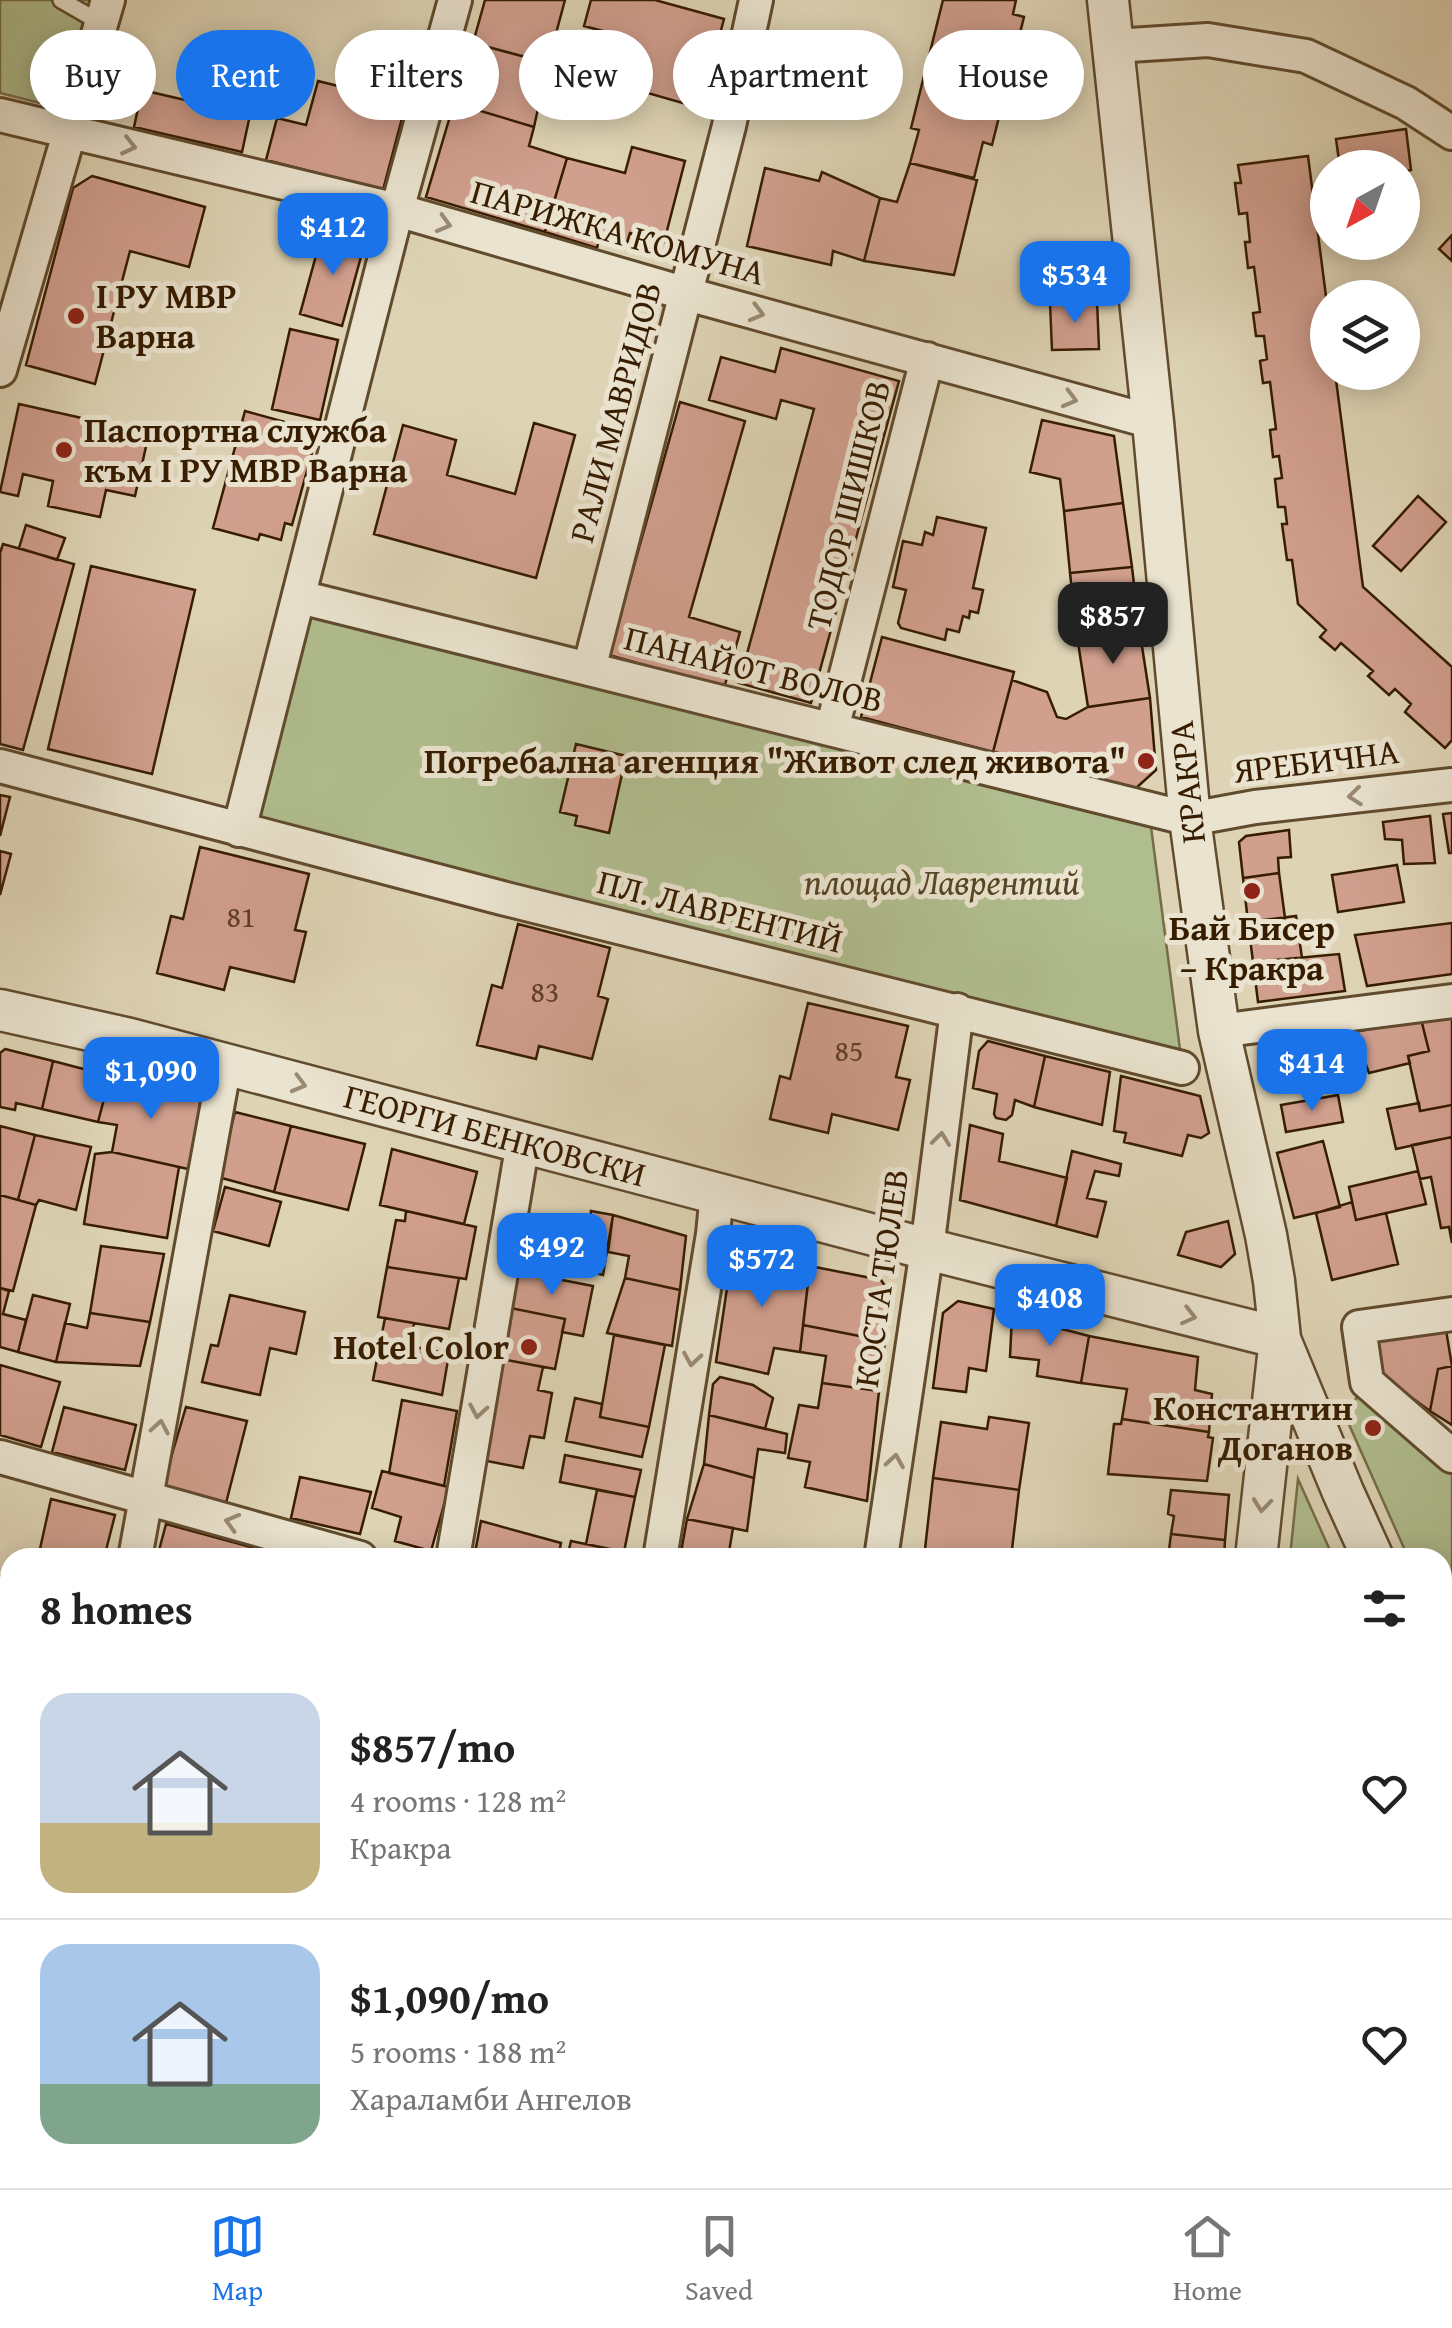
<!DOCTYPE html>
<html lang="en">
<head>
<meta charset="utf-8">
<style>
	:root { --surface:#fff; --page:#f6f6f6; --text:#222; --muted:#767676; --line:#e0e0e0; --accent:#1a73e8 }
	body { margin:0; font-family:"Gentium Book Plus",serif; background:var(--page); color:var(--text); height:100vh; display:flex; flex-direction:column; font-size:38px; white-space:nowrap }
	* { box-sizing:border-box; margin:0 }
	p { font-size:32px; color:var(--muted) }
	.icon { flex:none; width:55px; height:55px; fill:none; stroke:currentColor; stroke-width:2; stroke-linecap:round; stroke-linejoin:round }
	.map { position:relative; flex:1; overflow:hidden }
	.details { position:absolute; left:0px; top:1548px; width:1452px; height:642px; display:flex; flex-direction:column; background:var(--surface); border-radius:30px 30px 0 0; box-shadow:0 5px 25px #0003 }
	.details>* { flex:none }
	.hud { position:absolute; left:30px; top:30px; width:1392px; height:90px; display:flex; gap:20px }
	.needle { width:65px; rotate:220deg }
	.fabs { position:absolute; left:1310px; top:150px; display:grid; gap:20px }
	.fabs a { display:grid; place-items:center; width:110px; height:110px; border-radius:50%; background:var(--surface); box-shadow:0 5px 25px #0003; font-size:50px }
	.price { position:absolute; translate:-50% -85px; padding:0 22px; border-radius:20px; background:var(--accent); color:#fff; font-size:32px; line-height:65px; filter:drop-shadow(0 2px 5px #0008) }
	.price::after { content:''; position:absolute; left:50%; top:60px; width:30px; height:22px; margin-left:-15px; background:inherit; clip-path:polygon(0 0,100% 0,50% 100%) }
	.price.active { background:#222; color:#fff }
	ul { padding:0; list-style:none }
	li { display:flex; align-items:center; gap:30px; height:250px; padding:0 40px }
	li+li { border-top:2px solid var(--line) }
	li span { display:grid; place-items:center; flex:none; width:280px; height:200px; border-radius:30px; color:#555 }
	li>.icon { margin-inline-start:auto }
	span .icon { width:120px; height:120px; fill:#fffc; stroke-width:1 }
	li b { font-size:42px }
	h2 { display:flex; justify-content:space-between; align-items:center; height:120px; padding:0 40px; font-size:42px }
	.pill { padding:0 35px; border-radius:45px; background:var(--surface); box-shadow:0 5px 25px #0003; font-size:35px; line-height:90px }
	.pill.active { background:var(--accent); color:#fff }
	.menu { display:flex; justify-content:space-around; align-items:center; height:140px; border-top:2px solid var(--line); background:var(--surface); font-size:28px; color:var(--muted) }
	.menu a { display:grid; justify-items:center; gap:5px }
	.menu .active { color:var(--accent) }
	.map>svg:first-child { display:block }
	.green { fill:#b0bd8e; stroke:#746d47; stroke-width:2.5 }
	.building { fill:#d19f8e; stroke:#371d00; stroke-width:2.5 }
	.lines { fill:none; stroke-linecap:round; stroke-linejoin:round }
	.service-casing { stroke:#614b2d; stroke-width:20 }
	.minor-casing { stroke:#614b2d; stroke-width:38 }
	.tertiary-casing { stroke:#614b2d; stroke-width:45 }
	.service { stroke:#eae3cf; stroke-width:15 }
	.minor { stroke:#eae3cf; stroke-width:32 }
	.tertiary { stroke:#eae3cf; stroke-width:40 }
	.oneway { stroke:#998a72 }
	.poi-dot { fill:#8f2418; stroke:#eae3cf; stroke-width:4 }
	.labels { text-anchor:middle; stroke-width:10; stroke-linejoin:round; paint-order:stroke }
	.number-label { font-size:30px; fill:#5e3e24 }
	.street-label { font-size:35px; fill:#371d00; stroke:#eae3cf }
	.poi-label { font-size:35px; font-weight:bold; fill:#371d00; stroke:#eae3cf; text-anchor:end }
	.park-label { font-size:35px; font-style:italic; fill:#554524; stroke:#eae3cf }
</style>
</head>
<body>
<div class="map">
<svg width="1452" height="2188" viewBox="0 0 1452 2188">
	<rect width="100%" height="100%" fill="#ded4b5"/>
	<filter id="stains"><feTurbulence type="fractalNoise" baseFrequency=".002" numOctaves="4"/><feColorMatrix values="0 0 0 0 .2 0 0 0 0 .09 0 0 0 0 .02 0 0 0 .5 -.17"/></filter>
	<radialGradient id="worn" r=".72"><stop offset=".6" stop-color="#630" stop-opacity="0"/><stop offset="1" stop-color="#630" stop-opacity=".3"/></radialGradient>
	<!-- green -->
	<path class="green" d="M0,0H92L60,108L0,93Z
		M307,610L1150,819L1181,1057L250,825Z
		M1364,1391L1452,1469V1656L1443,1634L1442,1558L1408,1557L1343,1411Z
		M1298,1479L1333,1557H1290Z"/>
	<!-- building -->
	<path class="building" d="M485,0H565L548,63L473,43Z
		M591,0H655L724,19L700,108L616,84L629,38L584,26Z
		M943,0H1016L1013,14L1024,17L992,145L983,142L974,178L910,163L919,130L911,128Z
		M473,43L548,63L534,127L454,103Z
		M318,81L406,103L383,190L266,160L277,118L306,125Z
		M142,90L250,115L242,152L134,127Z
		M454,103L534,127L529,146L567,158L545,232L426,197Z
		M1406,129L1411,170L1402,172V168H1340L1336,139Z
		M632,147L685,161L664,242L630,233L627,243L600,236L597,248L545,232L567,158L625,173Z
		M1308,156L1328,312V372H1335L1363,587L1452,667V740L1445,748L1405,712L1411,704L1395,689L1389,695L1368,676L1373,671L1341,643L1335,650L1320,637L1326,630L1298,604L1292,560H1287L1282,524H1287L1285,507H1278L1275,479L1282,478L1279,456L1273,457L1270,430L1276,429L1270,382L1263,383L1260,361L1267,359L1264,336H1256L1253,313L1260,312L1254,267L1248,268L1245,242H1250L1247,213L1239,214L1235,183H1241L1238,165Z
		M910,163L977,180L954,275L864,261L880,198L897,202Z
		M765,168L819,181L822,172L880,198L864,261L833,251L831,265L747,246Z
		M92,176L205,207L189,267L130,251L95,384L26,365L73,188Z
		M323,230L365,242L342,326L300,314Z
		M1452,235V261L1439,249Z
		M1097,301L1099,349L1052,350L1050,303Z
		M290,329L338,340L320,420L272,409Z
		M781,348L899,381L811,703L739,683L814,409L781,400L776,419L709,400L721,357L775,372Z
		M680,402L745,421L689,617L740,632L724,688L609,655Z
		M19,404L149,433L135,496L106,490L100,517L48,506L53,481L23,474L18,496L0,492Z
		M245,411L318,431L292,525L285,523L281,540L260,534L258,540L213,528Z
		M1042,420L1114,436L1123,503L1064,511L1060,479L1030,472Z
		M534,423L575,435L536,578L374,534L403,425L456,440L447,475L515,494Z
		M1418,496L1446,522L1401,571L1373,546Z
		M1123,503L1132,567L1070,573L1064,511Z
		M937,517L986,528L973,588L983,590L978,613L970,611L969,618L963,616L959,632L947,629L945,640L901,628L898,623L906,590L893,587L903,541L922,545L925,532L933,535Z
		M26,525L65,538L57,560L19,548Z
		M3,544L74,564L23,750L0,744V553Z
		M91,566L195,590L152,774L48,749Z
		M1132,567L1139,627L1077,636L1070,573Z
		M1139,627L1150,698L1088,707L1077,636Z
		M882,637L1014,672L993,752L861,717Z
		M1012,680L1047,692L1057,717L1066,719L1088,707L1150,698L1156,770L1135,789L993,752Z
		M576,744L626,756L609,833L575,825L577,816L560,812Z
		M0,795L10,797L0,836Z
		M1452,813V853H1449L1443,814Z
		M1430,816L1435,863L1404,864L1402,840L1385,839L1383,822Z
		M1289,830L1291,857L1278,858L1279,873L1243,878L1239,842L1246,836Z
		M200,847L309,874L295,930L306,932L294,982L230,967L224,990L157,973L171,916L183,919Z
		M0,851L11,854L0,895Z
		M1397,865L1404,902L1338,912L1332,875Z
		M1279,873L1285,918L1248,922L1243,878Z
		M1296,916L1302,958L1253,962L1248,922Z
		M1452,923V974L1367,986L1355,935Z
		M518,924L610,948L598,996L608,999L592,1059L539,1046L536,1059L477,1045L492,985L502,988Z
		M1339,954L1345,991L1258,1002L1253,962Z
		M808,1003L908,1026L896,1077L910,1080L898,1130L832,1114L828,1133L770,1119L780,1076L790,1079Z
		M1452,1015V1105L1420,1111L1408,1056L1429,1051L1421,1019Z
		M1421,1019L1429,1051L1408,1056L1410,1063L1369,1073L1365,1062L1321,1068L1314,1040Z
		M1314,1040L1325,1086L1294,1091L1283,1044Z
		M988,1041L1045,1056L1034,1107L1015,1100L1012,1115L1006,1120L996,1118L994,1114L997,1094L973,1088L979,1051Z
		M1283,1044L1291,1076L1275,1079L1269,1047Z
		M5,1049L53,1061L42,1109L16,1103L15,1110L0,1107V1053Z
		M1045,1056L1110,1072L1102,1125L1034,1107Z
		M53,1061L110,1076L98,1122L42,1109Z
		M110,1076L203,1098L188,1169L112,1152L117,1125L98,1122Z
		M1121,1076L1200,1096L1209,1133L1201,1138L1188,1135L1182,1156L1124,1142L1126,1133L1114,1131Z
		M1338,1095L1343,1122L1286,1132L1281,1105Z
		M1419,1103L1420,1111L1452,1105V1137L1396,1149L1387,1109Z
		M235,1112L291,1126L274,1192L218,1177Z
		M970,1125L1003,1134L999,1161L1067,1178L1056,1226L960,1200Z
		M0,1126L35,1135L18,1200L0,1195Z
		M291,1126L365,1144L348,1210L274,1192Z
		M35,1135L91,1147L76,1210L39,1200L36,1205L18,1200Z
		M1452,1137V1243L1449,1227L1441,1228L1431,1177L1420,1179L1412,1145Z
		M1323,1141L1340,1207L1294,1218L1277,1153Z
		M392,1149L477,1172L464,1224L380,1205Z
		M1072,1151L1121,1164L1119,1176L1095,1171L1087,1198L1106,1202L1097,1237L1056,1226Z
		M112,1152L179,1167L167,1238L84,1224L95,1154Z
		M1418,1171L1426,1204L1356,1220L1349,1187Z
		M225,1187L281,1202L269,1246L213,1231Z
		M0,1195L36,1205L13,1291L0,1288Z
		M1352,1202L1356,1220L1386,1213L1398,1264L1332,1280L1316,1213Z
		M406,1211L476,1227L466,1279L387,1267L396,1220L405,1221Z
		M591,1211L613,1215L603,1275L571,1267L579,1227L589,1229Z
		M613,1215L686,1236L680,1290L625,1278L629,1256L608,1252Z
		M1228,1221L1235,1254L1221,1267L1178,1255L1186,1232Z
		M530,1226L562,1233L557,1279L524,1262Z
		M101,1246L164,1254L150,1322L90,1313Z
		M733,1248L810,1266L800,1352L774,1348L768,1374L716,1362Z
		M524,1262L557,1279L593,1286L583,1336L562,1332L565,1319L506,1307Z
		M810,1266L881,1280L891,1295L885,1341L803,1325Z
		M387,1267L459,1278L449,1329L378,1317Z
		M625,1278L680,1290L672,1346L607,1333Z
		M0,1288L9,1291L3,1314L26,1320L18,1352L0,1347Z
		M33,1295L70,1304L56,1362L18,1352Z
		M230,1295L305,1312L296,1354L270,1348L260,1395L202,1382L211,1345L218,1346Z
		M958,1301L994,1309L986,1371L969,1368L966,1392L933,1388L943,1313Z
		M506,1307L565,1319L555,1369L496,1358Z
		M90,1313L150,1322L140,1366L56,1362L65,1323L87,1328Z
		M1012,1316L1089,1336L1081,1383L1037,1376L1039,1360L1010,1357Z
		M385,1318L414,1323L410,1346L449,1354L442,1395L373,1380Z
		M803,1325L885,1341L879,1391L822,1383L826,1356L800,1352Z
		M1446,1330L1452,1366L1438,1369L1430,1411L1374,1370L1370,1338Z
		M614,1335L665,1345L649,1427L600,1417Z
		M1089,1336L1198,1357L1195,1390L1212,1394L1209,1432L1122,1419L1127,1389L1081,1383Z
		M501,1359L543,1367L538,1390L552,1393L544,1438L530,1436L523,1468L482,1460Z
		M0,1365L60,1382L41,1447L0,1435Z
		M1452,1366V1425L1430,1411L1438,1369Z
		M720,1377L753,1385L773,1398L765,1429L709,1415L713,1384Z
		M822,1383L879,1391L867,1501L805,1487L810,1462L788,1458L799,1405L818,1408Z
		M575,1398L602,1404L600,1417L649,1427L642,1457L566,1441Z
		M402,1400L457,1411L444,1486L389,1473Z
		M64,1407L136,1425L125,1470L52,1452Z
		M186,1407L247,1421L226,1503L162,1488Z
		M709,1415L787,1434L785,1453L758,1449L754,1478L704,1464Z
		M989,1417L1029,1423L1019,1490L933,1478L941,1422L987,1429Z
		M1122,1419L1209,1432L1208,1437L1213,1438L1207,1481L1108,1474L1114,1424H1121Z
		M565,1455L641,1470L635,1497L560,1482Z
		M704,1464L754,1478L747,1531L687,1519Z
		M382,1471L449,1487L431,1551L395,1541L401,1517L372,1508Z
		M300,1477L371,1492L360,1534L291,1518Z
		M933,1478L1019,1490L1011,1558H924Z
		M597,1490L635,1497L624,1552L586,1544Z
		M1171,1490L1229,1495L1225,1540L1171,1534L1174,1516L1168,1514Z
		M51,1499L115,1515L104,1558H38Z
		M687,1519L733,1528L728,1558H680Z
		M481,1521L561,1543L558,1558H474Z
		M166,1524L251,1547L249,1558H157Z
		M1171,1534L1225,1540L1224,1558H1168Z
		M571,1541L624,1552L642,1557L567,1558Z
		M251,1547L289,1558H249Z
		M0,1576L10,1579V1619L0,1616Z
		M0,1649L10,1651V1722L0,1719Z
		M0,1768L10,1770V1830L0,1827Z
		M1442,1812L1452,1827V1988L1442,1974Z
		M0,1847L10,1849V1905L0,1944Z
		M0,2053L10,2056V2087L0,2084Z
		M1442,2149L1451,2158L1445,2165L1452,2172V2179L1443,2188H1384L1392,2180H1442Z
		M10,2173V2180H76L77,2185L67,2188H6L3,2175Z
		M822,2180H830L869,2188H820Z
		M830,2180H877L875,2188Z
		M1057,2180H1113L1139,2183L1138,2188H1056Z
		M1305,2180H1320L1329,2188H1298Z"/>
	<g class="lines">
		<defs>
			<path id="service" d="M61,0L101,23"/>
			<path id="minor" d="M1114,46L1208,40L1306,56L1406,103L1452,133
				M0,115L397,210L687,294L1153,422
				M0,370L108,0
				M300,597L1190,819L1255,807L1452,785
				M589,669L729,126L756,0
				M832,729L927,359
				M0,766L502,898L1182,1068
				M239,830L397,210L455,0
				M1219,1031L1452,1001
				M1452,1314L1359,1327L1367,1382L1452,1456
				M0,1457L360,1558
				M135,1558L225,1064
				M453,1558L523,1142
				M660,1558L713,1234L717,1193
				M881,1558L927,1249L957,1010
				M0,1752L10,1754
				M389,2180L392,2188
				M1340,2180L1348,2188
				M168,2188L199,2180
				M798,2188L799,2180"/>
			<path id="tertiary" d="M1108,0L1153,422L1190,819L1219,1031L1266,1235L1274,1281L1280,1338L1256,1558
				M0,1010L130,1039L927,1249L1280,1338
				M1281,1342L1343,1492L1373,1558
				M1442,1707L1452,1728
				M0,2033L10,2035
				M554,2180L586,2188
				M1194,2188L1195,2180"/>
		</defs>
		<!-- service casing -->
		<use href="#service" class="service-casing"/>
		<!-- minor casing -->
		<use href="#minor" class="minor-casing"/>
		<!-- tertiary casing -->
		<use href="#tertiary" class="tertiary-casing"/>
		<!-- service -->
		<use href="#service" class="service"/>
		<!-- minor -->
		<use href="#minor" class="minor"/>
		<!-- tertiary -->
		<use href="#tertiary" class="tertiary"/>
	</g>
	<!-- one-way arrows -->
	<defs><path id="oneway-chevron" d="M-2-3.5L2.5 0L-2 3.5" fill="none" stroke-width="1.6" stroke-linecap="round" stroke-linejoin="round" transform="scale(2.5)"/></defs>
	<g class="oneway">
		<use href="#oneway-chevron" transform="translate(129 146) rotate(13)"/>
		<use href="#oneway-chevron" transform="translate(444 224) rotate(16)"/>
		<use href="#oneway-chevron" transform="translate(757 313) rotate(15)"/>
		<use href="#oneway-chevron" transform="translate(1070 399) rotate(15)"/>
		<use href="#oneway-chevron" transform="translate(1355 796) rotate(174)"/>
		<use href="#oneway-chevron" transform="translate(299 1084) rotate(15)"/>
		<use href="#oneway-chevron" transform="translate(941 1139) rotate(-83)"/>
		<use href="#oneway-chevron" transform="translate(1189 1316) rotate(14)"/>
		<use href="#oneway-chevron" transform="translate(692 1359) rotate(99)"/>
		<use href="#oneway-chevron" transform="translate(478 1411) rotate(100)"/>
		<use href="#oneway-chevron" transform="translate(160 1427) rotate(-80)"/>
		<use href="#oneway-chevron" transform="translate(895 1461) rotate(-81)"/>
		<use href="#oneway-chevron" transform="translate(1262 1505) rotate(96)"/>
		<use href="#oneway-chevron" transform="translate(232 1522) rotate(-164)"/>
	</g>
	<!-- markers -->
	<g class="poi-dot">
		<circle cx="76" cy="316" r="10"/>
		<circle cx="64" cy="450" r="10"/>
		<circle cx="1146" cy="761" r="10"/>
		<circle cx="1252" cy="891" r="10"/>
		<circle cx="529" cy="1347" r="10"/>
		<circle cx="1373" cy="1428" r="10"/>
	</g>
	<g class="labels">
		<!-- number labels -->
		<g class="number-label">
			<text x="241" y="927">81</text>
			<text x="545" y="1002">83</text>
			<text x="849" y="1061">85</text>
		</g>
		<!-- street labels -->
		<g class="street-label">
			<text transform="translate(618 232) rotate(16)" y="12">ПАРИЖКА КОМУНА</text>
			<text transform="translate(615 412) rotate(-75)" y="12">РАЛИ МАВРИДОВ</text>
			<text transform="translate(848 505) rotate(-76)" y="12">ТОДОР ШИШКОВ</text>
			<text transform="translate(754 669) rotate(14)" y="12">ПАНАЙОТ ВОЛОВ</text>
			<text transform="translate(1316 761) rotate(-7)" y="12">ЯРЕБИЧНА</text>
			<text transform="translate(1187 782) rotate(-96)" y="12">КРАКРА</text>
			<text transform="translate(720 911) rotate(14)" y="12">ПЛ. ЛАВРЕНТИЙ</text>
			<text transform="translate(495 1135) rotate(15)" y="12">ГЕОРГИ БЕНКОВСКИ</text>
			<text transform="translate(881 1278) rotate(-82)" y="12">КОСТА ТЮЛЕВ</text>
		</g>
		<!-- poi labels -->
		<g class="poi-label">
			<text x="96" y="308" text-anchor="start">I РУ МВР<tspan x="96" dy="40">Варна</tspan></text>
			<text x="84" y="442" text-anchor="start">Паспортна служба<tspan x="84" dy="40">към I РУ МВР Варна</tspan></text>
			<text x="1126" y="773">Погребална агенция "Живот след живота"</text>
			<text x="1252" y="940" text-anchor="middle">Бай Бисер<tspan x="1252" dy="40">– Кракра</tspan></text>
			<text x="509" y="1359">Hotel Color</text>
			<text x="1353" y="1420">Константин<tspan x="1353" dy="40">Доганов</tspan></text>
		</g>
		<!-- park labels -->
		<g class="park-label">
			<text x="942" y="894">площад Лаврентий</text>
		</g>
	</g>
	<rect width="100%" height="100%" filter="url(#stains)"/>
	<rect width="100%" height="100%" fill="url(#worn)"/>
</svg>
<div class="fabs">
<a><svg class="needle" viewBox="-14 -14 28 28"><path d="M0-13l5 13h-10z" fill="#e53935"/><path d="M0 13l5-13h-10z" fill="#767676"/></svg></a>
<a><svg class="icon" aria-label="layers" viewBox="0 0 24 24"><path d="M12 4l9 5-9 5-9-5zM3 14l9 5 9-5"/></svg></a>
</div>
<b class="price" style="left:333px;top:278px">$412</b>
<b class="price" style="left:1075px;top:326px">$534</b>
<b class="price active" style="left:1113px;top:667px">$857</b>
<b class="price" style="left:1312px;top:1114px">$414</b>
<b class="price" style="left:151px;top:1122px">$1,090</b>
<b class="price" style="left:552px;top:1298px">$492</b>
<b class="price" style="left:762px;top:1310px">$572</b>
<b class="price" style="left:1050px;top:1349px">$408</b>
<div class="hud">
<a class="pill">Buy</a>
<a class="pill active">Rent</a>
<a class="pill">Filters</a>
<a class="pill">New</a>
<a class="pill">Apartment</a>
<a class="pill">House</a>
</div>
<section class="details">
<h2>8 homes<svg class="icon" aria-label="filters" viewBox="0 0 24 24"><path d="M4 7h16M4 17h16"/><circle cx="9" cy="7" r="2"/><circle cx="15" cy="17" r="2"/></svg></h2>
<ul>
<li><span style="background:linear-gradient(#c9d6e8 65%,#c2b280 0)"><svg class="icon" aria-label="home" viewBox="0 0 24 24"><path d="M3 11l9-7 9 7M6 9v11h12V9"/></svg></span><div><b>$857/mo</b><p>4 rooms · 128 m²</p><p>Кракра</p></div><svg class="icon" aria-label="heart" viewBox="0 0 24 24"><path d="M12 20l-8-8c-3-5 5-10 8-4 3-6 11-1 8 4z"/></svg></li>
<li><span style="background:linear-gradient(#a9c7e8 70%,#7fa58c 0)"><svg class="icon" aria-label="home" viewBox="0 0 24 24"><path d="M3 11l9-7 9 7M6 9v11h12V9"/></svg></span><div><b>$1,090/mo</b><p>5 rooms · 188 m²</p><p>Хараламби Ангелов</p></div><svg class="icon" aria-label="heart" viewBox="0 0 24 24"><path d="M12 20l-8-8c-3-5 5-10 8-4 3-6 11-1 8 4z"/></svg></li>
</ul>
</section>
</div>
<nav class="menu">
<a class="active"><svg class="icon" aria-label="map" viewBox="0 0 24 24"><path d="M3 6l6-2 6 2 6-2v14l-6 2-6-2-6 2zM9 4v14M15 6v14"/></svg>Map</a>
<a><svg class="icon" aria-label="saved" viewBox="0 0 24 24"><path d="M7 4h10v16l-5-4-5 4z"/></svg>Saved</a>
<a><svg class="icon" aria-label="home" viewBox="0 0 24 24"><path d="M3 11l9-7 9 7M6 9v11h12V9"/></svg>Home</a>
</nav>
</body>
</html>
